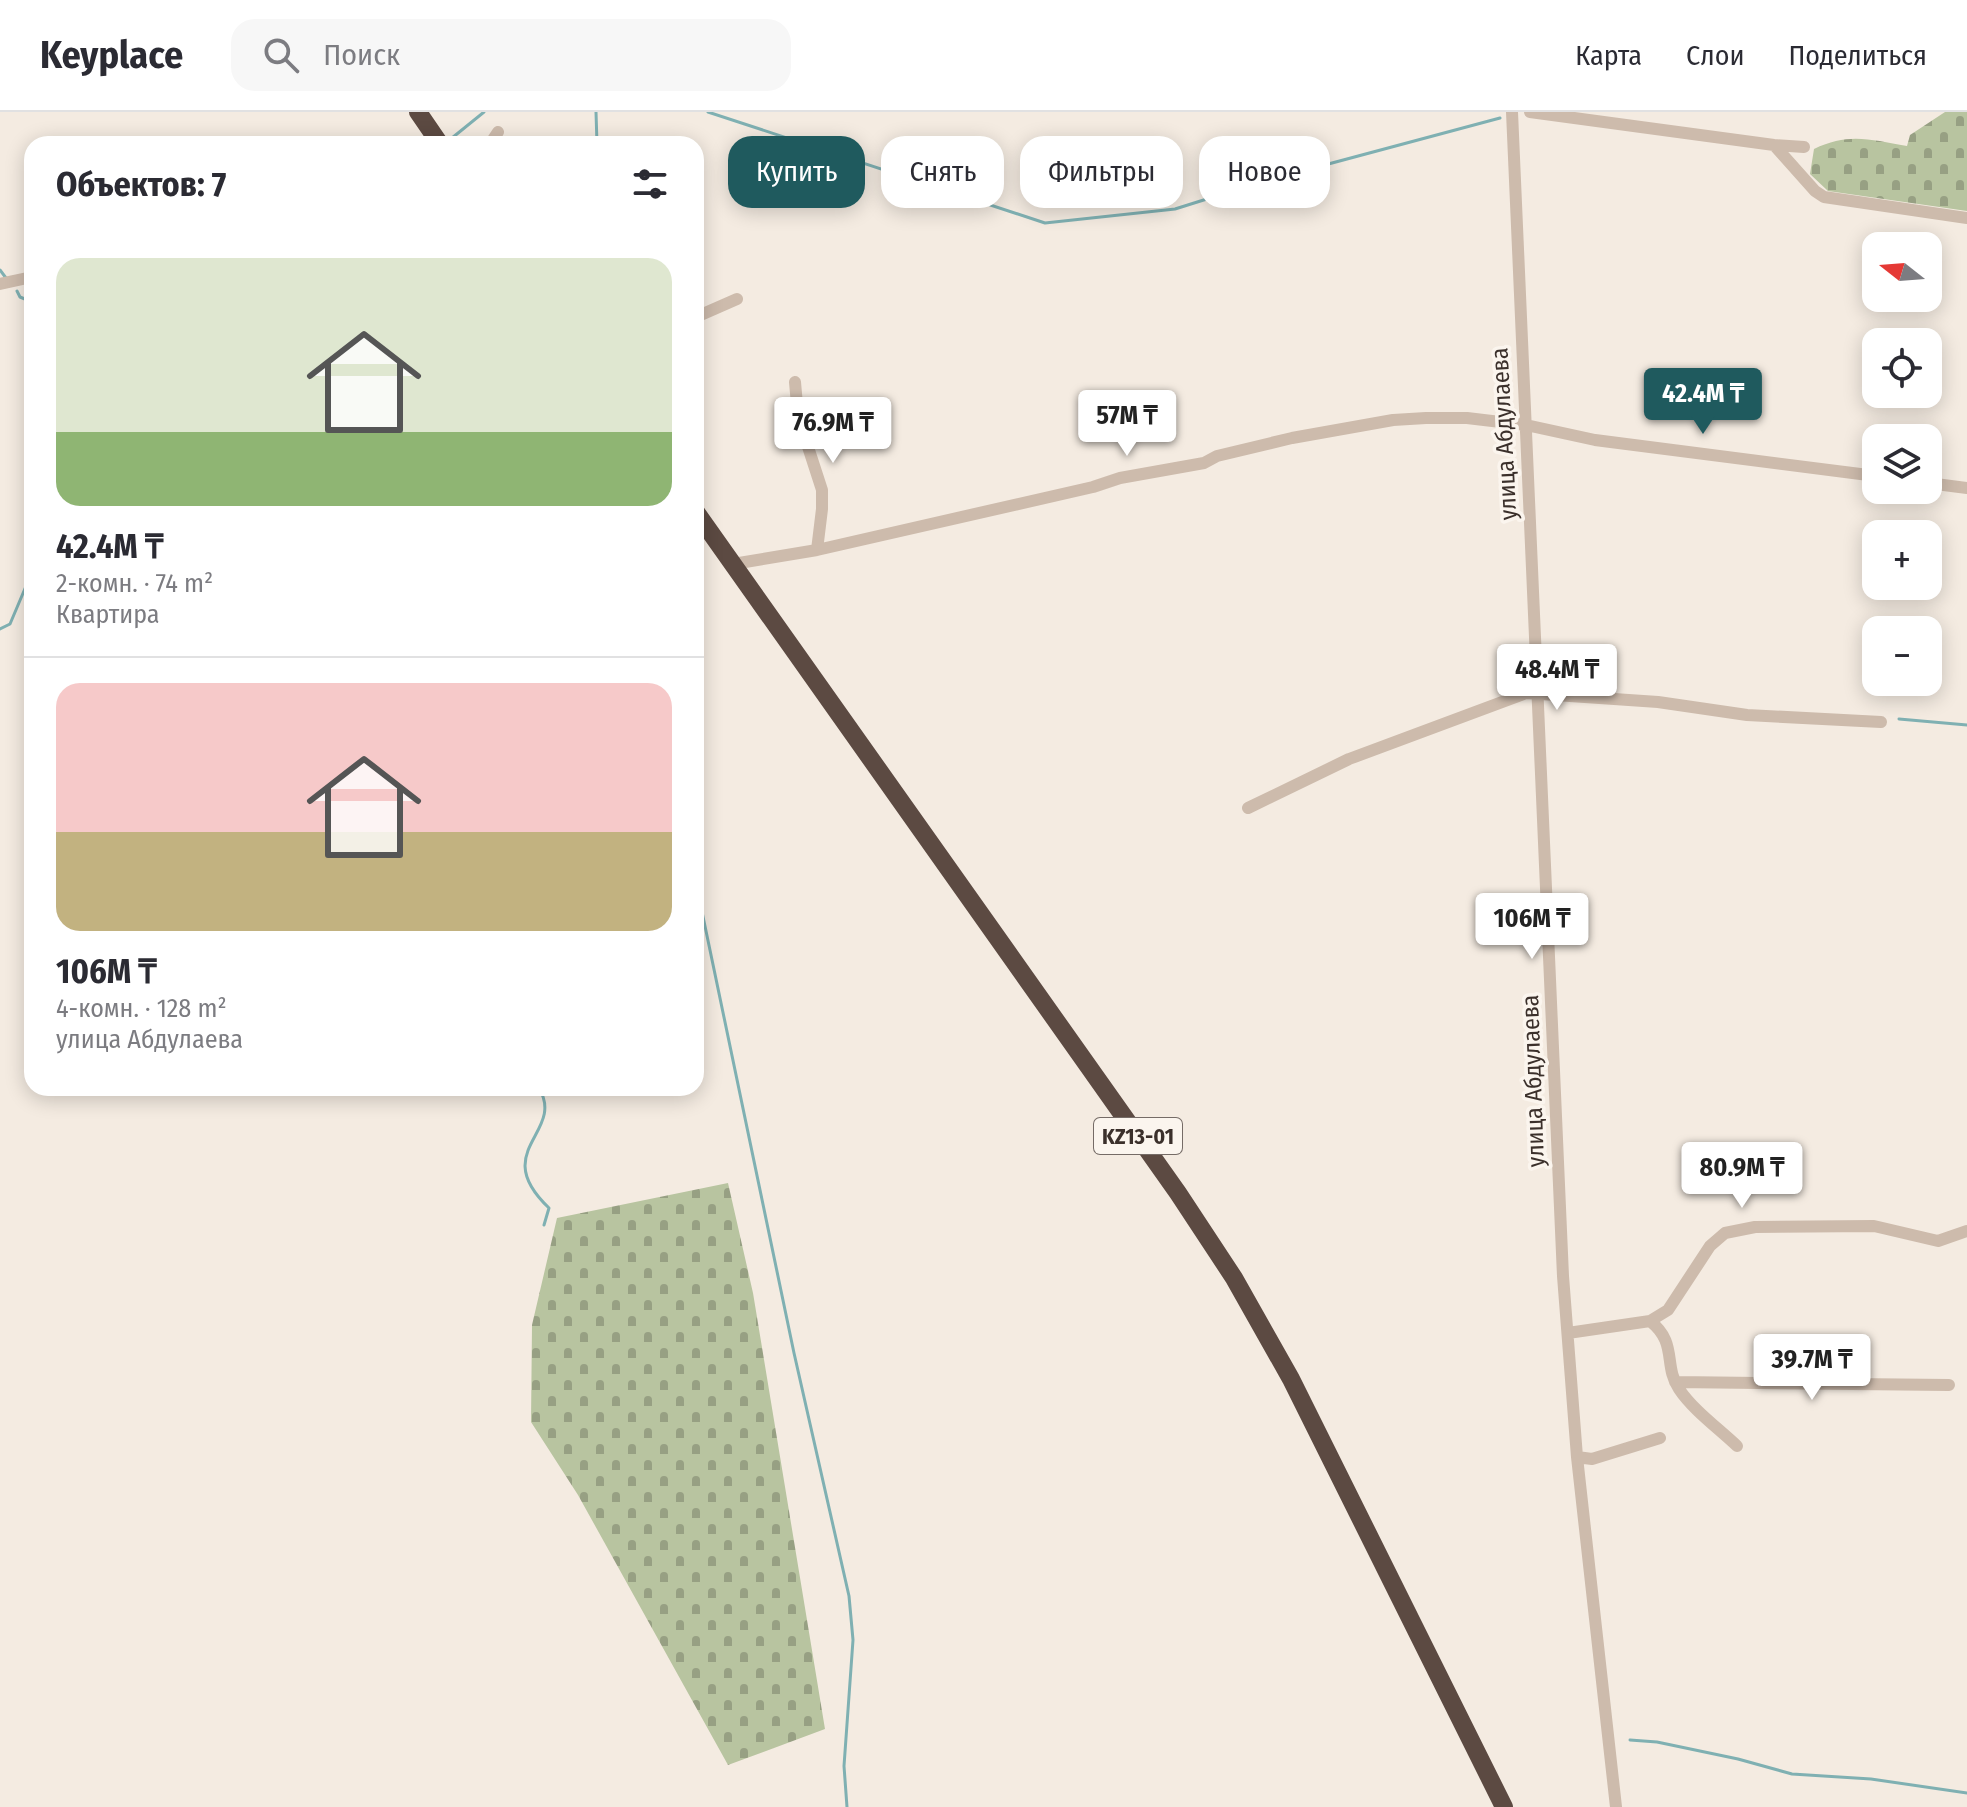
<!DOCTYPE html>
<html lang="ru">
<head>
<meta charset="utf-8">
<style>
	:root { --surface:#fff; --page:#f7f7f7; --text:#2b2b33; --muted:#7c7c81; --line:#e1e1e2; --accent:#1f5a5e }
	body { margin:0; font-family:"Fira Sans Condensed",sans-serif; background:var(--page); color:var(--text); height:100vh; display:flex; flex-direction:column; font-size:30px; white-space:nowrap }
	* { box-sizing:border-box; margin:0 }
	p { font-size:26px; color:var(--muted) }
	.icon { flex:none; width:44px; height:44px; fill:none; stroke:currentColor; stroke-width:2; stroke-linecap:round; stroke-linejoin:round }
	.map { position:relative; flex:1; overflow:hidden }
	.panel { position:absolute; left:24px; top:24px; width:680px; height:960px; display:flex; flex-direction:column; background:var(--surface); border-radius:24px; box-shadow:0 4px 20px #0003 }
	.panel>* { flex:none }
	.banner { position:absolute; left:728px; top:24px; width:760px; height:72px; display:flex; gap:16px }
	.needle { width:52px; rotate:287deg }
	.buttons { position:absolute; left:1862px; top:120px; display:grid; gap:16px }
	.buttons a { display:grid; place-items:center; width:80px; height:80px; border-radius:16px; background:var(--surface); box-shadow:0 4px 20px #0003; font-size:40px }
	.price { position:absolute; translate:-50% -68px; padding:0 18px; border-radius:8px; background:#fff; color:#222; font-size:26px; line-height:52px; filter:drop-shadow(0 2px 4px #0008) }
	.price::after { content:''; position:absolute; left:50%; top:48px; width:24px; height:18px; margin-left:-12px; background:inherit; clip-path:polygon(0 0,100% 0,50% 100%) }
	.price.selected { background:var(--accent); color:#fff }
	ul { padding:0; list-style:none }
	li { display:grid; align-content:center; gap:16px; height:424px; padding:0 32px }
	li+li { border-top:2px solid var(--line) }
	li span { display:grid; place-items:center; height:248px; border-radius:24px; color:#555 }
	li>.icon { margin-inline-start:auto }
	span .icon { width:144px; height:144px; fill:#fffc; stroke-width:1 }
	li b { font-size:34px }
	h2 { display:flex; justify-content:space-between; align-items:center; height:96px; padding:0 32px; font-size:34px }
	.chip { padding:0 28px; border-radius:24px; background:var(--surface); box-shadow:0 4px 20px #0003; font-size:28px; line-height:72px }
	.chip.selected { background:var(--accent); color:#fff }
	header { display:flex; align-items:center; gap:48px; box-sizing:border-box; height:112px; padding:0 40px; background:var(--surface); border-bottom:2px solid var(--line) }
	header strong { font-size:38px }
	nav { display:flex; gap:44px; margin-inline-start:auto; font-size:28px }
	.search { width:560px; height:72px; background:var(--page); display:flex; align-items:center; gap:20px; box-sizing:border-box; padding:0 28px; border-radius:24px; color:var(--muted); font-size:30px }
	.map>svg:first-child { display:block }
	.cemetery { fill:url(#cemetery-stones) }
	.lines { fill:none; stroke-linecap:round; stroke-linejoin:round }
	.stream { stroke:#7fb0b2; stroke-width:3 }
	.minor { stroke:#cdbbac; stroke-width:12 }
	.highway { stroke:#5c4a42; stroke-width:18 }
	.labels { text-anchor:middle; stroke-width:7; stroke-linejoin:round; paint-order:stroke }
	.shield { fill:#fbf5ee; stroke:#756b66; stroke-width:2 }
	.shield-label { font-size:22px; font-weight:bold; fill:#3b302b }
	.street-label { font-size:24px; fill:#3b302b; stroke:#fbf5ee }
</style>
</head>
<body>
<header>
<strong>Keyplace</strong>
<div class="search"><svg class="icon" aria-label="search" viewBox="0 0 24 24"><circle cx="10" cy="10" r="6"/><path d="M15 15l6 6"/></svg>Поиск</div>
<nav><a>Карта</a><a>Слои</a><a>Поделиться</a></nav>
</header>
<div class="map">
<svg width="1967" height="1695" viewBox="0 0 1967 1695">
	<defs>
		<pattern id="cemetery-stones" width="16" height="16" patternUnits="userSpaceOnUse" patternTransform="scale(2)"><rect width="16" height="16" fill="#b8c4a0"/><path d="M2 7V4a2 2 0 0 1 4 0v3zM10 15v-3a2 2 0 0 1 4 0v3z" fill="#97a083"/></pattern>
	</defs>
	<rect width="100%" height="100%" fill="#f4ebe1"/>
	<!-- cemetery -->
	<path class="cemetery" d="M1945,0H1967V99L1828,79L1810,62L1814,37C1849,20 1871,28 1907,34L1910,23Z
		M728,1071L753,1181L825,1617L728,1653L578,1383L531,1310L532,1213L557,1106Z"/>
	<g class="lines">
		<!-- stream -->
		<path class="stream" d="M596,0L597,32
			M708,0L1045,111L1175,97L1261,70L1500,6
			M447,30L484,0
			M0,158L6,166
			M17,179L20,185L32,190
			M0,517L10,512L32,460
			M1899,607L1967,613
			M696,771L794,1241L849,1484L853,1528L844,1654L847,1695
			M539,976C566,1021 488,1038 549,1096L544,1113
			M1630,1628L1657,1630L1738,1647L1792,1662L1871,1667L1967,1681"/>
		<!-- minor -->
		<path class="minor" d="M1512,0L1563,1164L1577,1345L1616,1695
			M1530,0L1774,33L1804,35
			M490,32L498,20
			M1774,33L1815,79L1824,85L1967,106
			M0,172L32,165
			M696,205L737,187
			M795,270L798,304L822,378V397L817,438
			M1928,371L1967,376
			M733,452L817,438L1093,375L1120,366L1204,351L1217,344L1292,326L1393,308L1426,306H1467L1526,313L1595,328L1876,364
			M1248,696L1349,647L1526,581L1658,590L1747,603L1881,610
			M1650,1209C1678,1231 1663,1253 1679,1277C1693,1298 1718,1316 1737,1334
			M1568,1221L1650,1209L1668,1198L1710,1134L1725,1121L1755,1115L1874,1114L1938,1129L1967,1119
			M1675,1270L1949,1273
			M1577,1345L1592,1347L1660,1326"/>
		<!-- highway -->
		<path class="highway" d="M418,0L440,32
			M696,400L1178,1081L1234,1166L1291,1267L1504,1695"/>
	</g>
	<g class="labels">
		<!-- shield labels -->
		<rect class="shield" x="1094" y="1006" width="88" height="36" rx="6"/>
		<g class="shield-label">
			<text x="1138" y="1032">KZ13-01</text>
		</g>
		<!-- street labels -->
		<g class="street-label">
			<text transform="translate(1504 322) rotate(-93)" y="8">улица Абдулаева</text>
			<text transform="translate(1533 969) rotate(-92)" y="8">улица Абдулаева</text>
		</g>
	</g>
</svg>
<div class="buttons">
<a><svg class="needle" viewBox="-14 -14 28 28"><path d="M0-13l5 13h-10z" fill="#e53935"/><path d="M0 13l5-13h-10z" fill="#7c7c81"/></svg></a>
<a><svg class="icon" aria-label="locate" viewBox="0 0 24 24"><circle cx="12" cy="12" r="6"/><path d="M12 2v4M12 18v4M2 12h4M18 12h4"/></svg></a>
<a><svg class="icon" aria-label="layers" viewBox="0 0 24 24"><path d="M12 4l9 5-9 5-9-5zM3 14l9 5 9-5"/></svg></a>
<a>+</a>
<a>−</a>
</div>
<b class="price selected" style="left:1703px;top:324px">42.4M ₸</b>
<b class="price" style="left:1127px;top:346px">57M ₸</b>
<b class="price" style="left:833px;top:353px">76.9M ₸</b>
<b class="price" style="left:1557px;top:600px">48.4M ₸</b>
<b class="price" style="left:1532px;top:849px">106M ₸</b>
<b class="price" style="left:1742px;top:1098px">80.9M ₸</b>
<b class="price" style="left:1812px;top:1290px">39.7M ₸</b>
<div class="banner">
<a class="chip selected">Купить</a>
<a class="chip">Снять</a>
<a class="chip">Фильтры</a>
<a class="chip">Новое</a>
</div>
<section class="panel">
<h2>Объектов: 7<svg class="icon" aria-label="filters" viewBox="0 0 24 24"><path d="M4 7h16M4 17h16"/><circle cx="9" cy="7" r="2"/><circle cx="15" cy="17" r="2"/></svg></h2>
<ul>
<li><span style="background:linear-gradient(#dfe7d0 70%,#8fb573 0)"><svg class="icon" aria-label="home" viewBox="0 0 24 24"><path d="M3 11l9-7 9 7M6 9v11h12V9"/></svg></span><div><b>42.4M ₸</b><p>2-комн. · 74 m²</p><p>Квартира</p></div></li>
<li><span style="background:linear-gradient(#f6c9c9 60%,#c2b280 0)"><svg class="icon" aria-label="home" viewBox="0 0 24 24"><path d="M3 11l9-7 9 7M6 9v11h12V9"/></svg></span><div><b>106M ₸</b><p>4-комн. · 128 m²</p><p>улица Абдулаева</p></div></li>
</ul>
</section>
</div>
</body>
</html>
